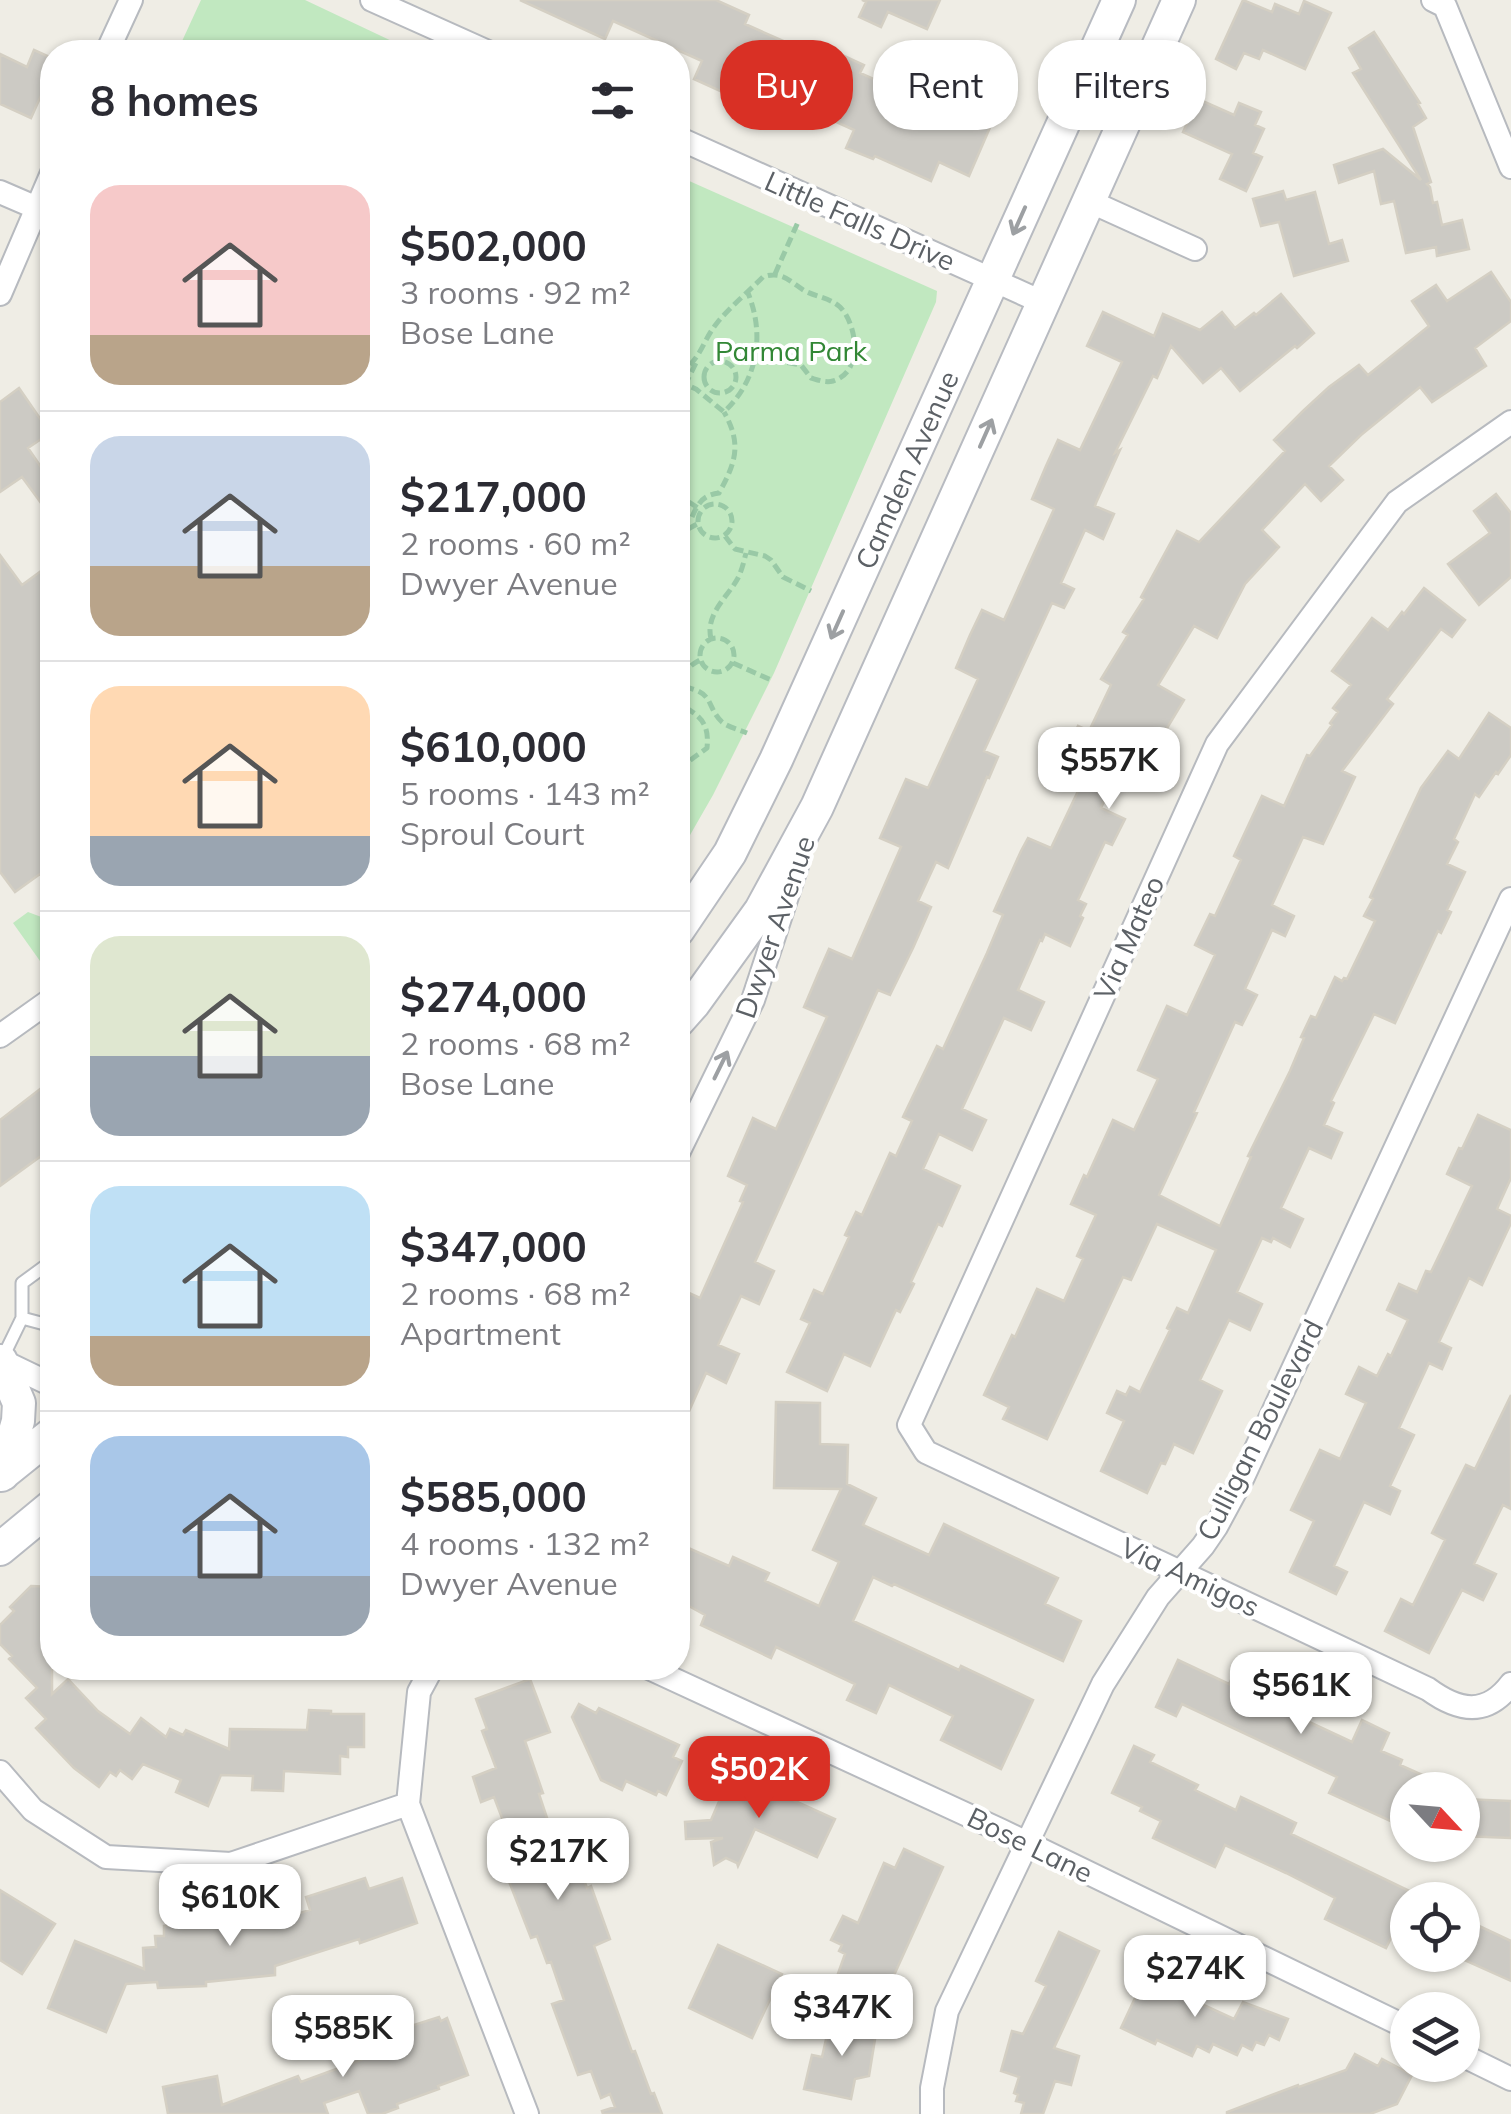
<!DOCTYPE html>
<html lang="en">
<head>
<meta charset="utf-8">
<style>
	:root { --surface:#fff; --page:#f7f7f7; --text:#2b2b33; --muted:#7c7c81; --line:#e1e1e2; --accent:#d93025 }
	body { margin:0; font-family:Mulish,sans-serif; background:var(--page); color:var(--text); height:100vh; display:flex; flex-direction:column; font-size:38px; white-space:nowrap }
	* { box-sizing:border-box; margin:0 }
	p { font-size:32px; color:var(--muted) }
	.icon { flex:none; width:55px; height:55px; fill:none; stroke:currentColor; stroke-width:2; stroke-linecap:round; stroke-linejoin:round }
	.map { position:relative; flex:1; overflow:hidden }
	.sheet { position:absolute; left:40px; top:40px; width:650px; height:1640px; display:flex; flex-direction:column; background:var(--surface); border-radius:40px; box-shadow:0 2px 8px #0004 }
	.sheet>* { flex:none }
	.banner { position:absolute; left:720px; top:40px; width:640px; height:90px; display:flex; gap:20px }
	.needle { width:65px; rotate:116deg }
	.controls { position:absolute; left:1390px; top:1772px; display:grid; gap:20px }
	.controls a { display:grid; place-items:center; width:90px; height:90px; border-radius:50%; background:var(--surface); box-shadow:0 2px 8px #0004; font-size:50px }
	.price { position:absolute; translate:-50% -85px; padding:0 22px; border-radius:20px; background:#fff; color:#222; font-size:32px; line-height:65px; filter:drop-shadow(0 2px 5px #0008) }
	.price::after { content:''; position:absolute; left:50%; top:60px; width:30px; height:22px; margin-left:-15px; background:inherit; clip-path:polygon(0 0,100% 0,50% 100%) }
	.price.on { background:var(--accent); color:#fff }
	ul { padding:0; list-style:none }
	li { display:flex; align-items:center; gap:30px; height:250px; padding:0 50px }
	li+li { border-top:2px solid var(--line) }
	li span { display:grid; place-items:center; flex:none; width:280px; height:200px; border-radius:30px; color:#555 }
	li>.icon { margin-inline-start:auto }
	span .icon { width:120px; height:120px; fill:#fffc; stroke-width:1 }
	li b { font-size:42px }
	h2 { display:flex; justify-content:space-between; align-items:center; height:120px; padding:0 50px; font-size:42px }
	.chip { padding:0 35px; border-radius:40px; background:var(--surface); box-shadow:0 2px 8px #0004; font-size:35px; line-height:90px }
	.chip.on { background:var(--accent); color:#fff }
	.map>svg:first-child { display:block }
	.green { fill:#c1e8c0 }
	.building { fill:#cccac4; stroke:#d4cfc3; stroke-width:2.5 }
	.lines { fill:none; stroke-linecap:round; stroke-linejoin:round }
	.service-casing { stroke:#b7babf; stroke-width:15 }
	.minor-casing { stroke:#b7babf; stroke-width:26 }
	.secondary-casing { stroke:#b8bbc1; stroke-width:36 }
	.path { stroke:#99c9a6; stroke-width:5; stroke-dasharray:10 5; stroke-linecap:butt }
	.service { stroke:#fff; stroke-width:11 }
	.minor { stroke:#fff; stroke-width:22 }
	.secondary { stroke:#fff; stroke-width:32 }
	.oneway { stroke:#9da0a3 }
	.labels { text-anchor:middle; stroke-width:8; stroke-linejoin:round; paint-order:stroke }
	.street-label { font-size:28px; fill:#5c6166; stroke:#fff }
	.park-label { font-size:28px; fill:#328735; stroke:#fff }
</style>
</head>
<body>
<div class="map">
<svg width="1511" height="2114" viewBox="0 0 1511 2114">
	<rect width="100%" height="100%" fill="#efede5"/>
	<!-- green -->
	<path class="green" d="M201,0H305L415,52H177Z
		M678,176L937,291L936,302L774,673L713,795L678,856Z
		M28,912L52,921V960L49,962L40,961L13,923Z"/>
	<!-- building -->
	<path class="building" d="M520,0H716L749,15L745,24L790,44L788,49L835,70L842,55L864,65L860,73L896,89L893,97L928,114L935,97L992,123L969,176L939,162L931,181L875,156L873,159L846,148L854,130L799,105L791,123L694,79L702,61L613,21L605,39Z
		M862,0H940L927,29L888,12L881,27L859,17L866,2Z
		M1243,0L1272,12L1275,4L1299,14L1304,1L1331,13L1305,69L1263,50L1259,59L1244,53L1236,69L1216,59Z
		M1374,32L1420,103L1418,104L1426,118L1413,127L1431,182L1427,184L1430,187L1433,203L1437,202L1442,225L1462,220L1469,249L1437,256L1436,247L1406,253L1394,201L1381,204L1374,171L1339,183L1334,165L1383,149L1421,180L1353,73L1361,69L1349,48Z
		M34,50L52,58V71L31,118L0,104V54L27,67Z
		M1198,99L1234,115L1239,103L1261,112L1255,125L1264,129L1253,153L1262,157L1246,191L1220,179L1232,154L1183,132Z
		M1283,191L1286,200L1315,192L1329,244L1342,240L1348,261L1294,276L1279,222L1261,226L1253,199Z
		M1491,272L1511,302V321L1475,348L1486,366L1432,402L1420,387L1361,435L1329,466L1343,480L1321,501L1305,484L1262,530L1279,547L1245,584L1217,638L1194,626L1158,685L1184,700L1155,748L1161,751L1148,778L1121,765L1101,808L1125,819L1112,845L1105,842L1078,900L1086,904L1080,916L1083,918L1070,946L1045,934L1042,941L1040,940L1018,990L1044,1002L1031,1030L1004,1018L962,1109L986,1120L972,1150L939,1134L923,1169L960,1186L942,1226L938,1224L911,1282L914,1284L900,1312L896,1310L870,1366L844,1354L827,1391L787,1372L810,1323L801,1319L814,1290L823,1294L849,1237L845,1235L856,1212L862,1215L890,1153L896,1156L912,1121L903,1117L937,1046L943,1049L987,953L1003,915L994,911L1021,851L1028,838L1051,848L1078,791L1064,784L1077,757L1066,752L1078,726L1089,731L1111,685L1101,679L1128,635L1123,632L1144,599L1141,597L1177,531L1199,542L1285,451L1274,440L1303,411L1329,387L1359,365L1368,375L1429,326L1412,301L1436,285L1447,301Z
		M1281,294L1314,333L1297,348L1295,346L1240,391L1221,368L1203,383L1171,346L1157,378L1153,376L1115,453L1120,450L1096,503L1095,506L1114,514L1103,539L1085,530L1061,583L1074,589L1064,608L1052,603L984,751L998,757L989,778L987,777L948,868L936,862L918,901L931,907L913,948L890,995L878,990L755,1262L774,1271L759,1304L741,1296L718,1345L739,1354L726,1383L706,1373L678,1436V1288L700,1298L743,1202L740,1201L747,1185L728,1176L753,1118L776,1129L827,1017L804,1007L818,974L829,949L852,959L901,847L880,838L906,779L928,788L978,679L956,668L970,635L982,610L1004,620L1054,509L1032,499L1046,466L1058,440L1080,450L1122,362L1087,346L1103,312L1154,336L1163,314L1200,330L1222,312L1235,328L1254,313L1256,315Z
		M19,388L50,433L28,448L52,483V518L22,477L0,492V402Z
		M1496,494L1511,513V577L1479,605L1448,564L1490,533L1474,511Z
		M0,555L22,585L52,563V892L40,874L15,892L0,872Z
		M1424,588L1465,620L1452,637L1441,629L1387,699L1393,704L1342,771L1355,777L1323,844L1303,837L1272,905L1294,916L1285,936L1272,930L1245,989L1257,995L1242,1025L1235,1022L1194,1112L1197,1113L1159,1195L1220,1226L1251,1157L1248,1156L1290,1071L1304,1038L1301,1037L1311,1016L1316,1018L1335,977L1342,981L1344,978L1347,979L1375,921L1364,916L1373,899L1370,897L1421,788L1448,751L1459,759L1489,713L1511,728V755L1498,774L1496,772L1479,797L1475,794L1454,839L1458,842L1447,864L1465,872L1447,910L1451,912L1441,933L1438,931L1395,1023L1374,1014L1331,1101L1334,1103L1324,1125L1342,1133L1331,1158L1309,1148L1281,1208L1303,1219L1290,1247L1273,1238L1271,1242L1262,1238L1237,1292L1262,1304L1250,1330L1229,1320L1200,1380L1222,1391L1193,1453L1174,1444L1165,1464L1161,1463L1147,1493L1101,1471L1124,1421L1107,1413L1117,1391L1126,1395L1130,1387L1140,1392L1170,1330L1167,1328L1177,1308L1188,1313L1216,1250L1157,1224L1131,1280L1123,1277L1047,1439L1003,1419L1009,1407L984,1395L1012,1335L1015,1337L1037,1289L1064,1301L1083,1259L1077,1256L1096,1215L1071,1204L1084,1175L1087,1177L1113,1120L1134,1130L1158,1079L1138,1070L1167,1006L1187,1015L1215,955L1195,945L1210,914L1215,916L1241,860L1234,856L1262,796L1284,806L1307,755L1310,756L1332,725L1330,723L1338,712L1333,708L1351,685L1332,671L1372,618L1388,630L1402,612L1404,614Z
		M44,1086L52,1097V1148L0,1186V1120Z
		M1478,1115L1511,1130V1178L1497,1209L1511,1216V1223L1482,1285L1469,1278L1439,1342L1451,1348L1442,1369L1429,1363L1399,1428L1414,1435L1390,1486L1400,1491L1390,1514L1364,1502L1334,1566L1347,1572L1336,1594L1290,1572L1314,1521L1291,1510L1320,1450L1340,1459L1366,1403L1346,1394L1359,1367L1377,1376L1388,1354L1391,1356L1408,1320L1387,1310L1399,1284L1417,1292L1426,1271L1431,1272L1445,1243L1472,1186L1447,1174L1459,1148L1462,1149Z
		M1511,1395V1509L1503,1505L1474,1564L1496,1574L1483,1600L1462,1590L1429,1653L1385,1631L1401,1599L1413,1605L1445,1540L1432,1533L1466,1465L1475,1469Z
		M776,1402L820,1403V1444L848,1445L847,1484L876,1498L863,1525L929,1555L944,1524L1058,1578L1045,1604L1081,1621L1063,1661L894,1584L892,1586L873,1577L853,1621L959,1670L961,1666L1033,1700L1001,1769L941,1740L953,1716L889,1685L876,1713L847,1700L855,1684L776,1647L771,1658L701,1625L705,1615L678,1600V1567L686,1547L729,1566L733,1557L769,1573L765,1581L819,1606L839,1562L813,1550L841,1489L774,1488Z
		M31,1586L52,1587V1694L68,1679L98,1711L130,1734L141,1718L166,1737L170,1729L183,1735L186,1730L229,1749L230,1729L307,1730L309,1710L331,1711V1714H364V1747H348V1757L340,1756V1774L284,1771L283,1791L252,1790L253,1776L221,1775L208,1806L176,1792L181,1780L143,1764L132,1779L120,1770L116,1776L110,1772L99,1787L74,1768L36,1728L46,1719L26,1698L37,1688L9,1659L12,1656L0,1644V1625L14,1611L10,1607Z
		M1178,1660L1229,1684L1240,1662L1302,1692L1292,1714L1352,1742L1362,1720L1389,1733L1381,1751L1402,1760L1400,1765L1456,1790H1408V1829L1329,1793L1337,1777L1182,1704L1176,1716L1156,1707Z
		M530,1679L550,1732L525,1741L543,1793L539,1794L554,1839L567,1834L587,1888L591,1886L610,1939L594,1946L632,2052L635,2051L651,2094L654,2093L662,2114H603L602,2111L615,2107L610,2094L601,2098L591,2071L578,2075L552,2004L564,2000L551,1962L547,1963L537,1936L531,1938L503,1866L518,1860L494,1797L481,1802L473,1777L496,1768L482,1731L487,1729L476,1699Z
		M579,1704L596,1713L599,1708L679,1745L673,1757L682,1761L666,1795L658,1791L656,1795L626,1781L622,1790L601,1780L572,1717Z
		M1134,1746L1154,1755L1150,1762L1198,1785L1195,1790L1236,1810L1241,1797L1296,1823L1291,1834L1428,1900H1408V1933L1396,1928L1386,1948L1325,1919L1335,1898L1286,1873L1225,1845L1215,1867L1153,1838L1161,1821L1140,1811L1142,1807L1112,1793Z
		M734,1773L835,1819L817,1857L755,1829L738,1866L737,1863L726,1858L714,1865L711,1842L723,1838L686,1839L685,1822L711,1820L730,1776L732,1777Z
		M1462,1799L1511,1801V1838L1462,1836Z
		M904,1849L943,1867L891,1982L874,1975L865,1996L835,1982L845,1954L839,1951L842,1945L831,1940L843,1916L858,1923L884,1863L895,1868Z
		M365,1878L369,1889L402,1878L417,1923L360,1943L359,1939L275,1966V1975L206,1982V1986L158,1988L157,1982L126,1984L106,2032L48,2008L75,1941L144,1969L143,1948L156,1947L155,1936H164V1926L250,1920V1928L310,1910L306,1897Z
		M0,1890L55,1924L22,1974L0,1960Z
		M1462,1918L1511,1941V1981L1462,1959Z
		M1059,1932L1099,1951L1054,2048L1079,2056L1071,2085L1055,2081L1043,2114H1021L1024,2103L1016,2101L1018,2095L1014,2093L1019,2077L1001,2071L1012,2031L1023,2034L1046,1986L1036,1981Z
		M718,1945L782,1974L752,2038L689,2008Z
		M1150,1966L1177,1978L1171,1990L1234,2019L1243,2002L1288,2019L1279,2040L1269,2035L1264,2045L1256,2042L1252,2050L1242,2045L1237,2055L1213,2044L1209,2052L1197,2046L1192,2056L1157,2040L1155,2044L1121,2028Z
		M439,2017L441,2021L447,2018L468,2075L438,2086L439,2089L397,2104L398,2108L382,2114H368L359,2091L324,2103L328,2114H168L163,2087L217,2076L222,2105L298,2076L301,2082L358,2061L397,2045L392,2032Z
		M831,2017L877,2027L869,2076L855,2079L851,2099L804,2089L812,2055L822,2057Z
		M1355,2054L1378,2066L1382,2059L1412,2075L1397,2104L1370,2114H1227V2112L1298,2085L1299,2087L1346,2070Z"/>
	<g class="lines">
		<defs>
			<path id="service" d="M52,1261L22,1283V1318L52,1326
				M2,1359L22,1318"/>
			<path id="minor" d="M372,0L488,52
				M1433,0L1445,6L1511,167
				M107,52L131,0
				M678,138L1044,303
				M0,192L37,208
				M1089,201L1195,249
				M0,294L52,173
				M1511,422L1397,502L1217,744L909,1425L926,1452L1428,1689C1458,1711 1486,1717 1511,1684
				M0,1036L52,999
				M678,1153L753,1000L797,866
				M0,1360L52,1385
				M432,1668L419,1692L408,1804L527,2114
				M649,1668L1000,1830L1408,2028
				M0,1772L33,1810L106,1857L231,1864L408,1804
				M1462,2055L1511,2079
				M932,2114V2088L947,2011L1103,1684L1158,1597L1203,1546L1216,1527L1243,1477L1511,899"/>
			<path id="secondary" d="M678,930L730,853L776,760L1119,0
				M678,1021L694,1003L761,910L817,807L1179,0
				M1,1361L19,1403L18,1421L3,1474
				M1,1475L52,1434
				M0,1549L52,1506"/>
		</defs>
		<!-- service casing -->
		<use href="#service" class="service-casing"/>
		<!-- minor casing -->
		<use href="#minor" class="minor-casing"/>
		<!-- secondary casing -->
		<use href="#secondary" class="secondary-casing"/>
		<!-- path -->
		<path class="path" d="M775,274L798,222
			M704 377a16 16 0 1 1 32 0a16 16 0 1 1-32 0Z
			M678,374C702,359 701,343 717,323C730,307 748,292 763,277C782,270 790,282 805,291C817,297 830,298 840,307C857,324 864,372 833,381C826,383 818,380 811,378L801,365L755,357
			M678,381L696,389L724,412C758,380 765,335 748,293
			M678,399L696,363
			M678,492L683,498L698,508
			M698 521a17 17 0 1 1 34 0a17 17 0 1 1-34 0Z
			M692,517C698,503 703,495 719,493C736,462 742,444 724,412
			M725,536L735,549L765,556L771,560L783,577L811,591
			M678,540L686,530L699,523
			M700 655a17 17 0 1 1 34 0a17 17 0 1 1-34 0Z
			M711,639C705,614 727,598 738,578C742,570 744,561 746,553
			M733,663L771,680
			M684,687C715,692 706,707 722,722C728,727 740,730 747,733
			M678,689L684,687C682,673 687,667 700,660
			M678,769L707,748C709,728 704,718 686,708L681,688"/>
		<!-- service -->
		<use href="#service" class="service"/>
		<!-- minor -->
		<use href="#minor" class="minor"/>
		<!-- secondary -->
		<use href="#secondary" class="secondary"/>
	</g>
	<!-- one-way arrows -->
	<defs><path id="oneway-shaft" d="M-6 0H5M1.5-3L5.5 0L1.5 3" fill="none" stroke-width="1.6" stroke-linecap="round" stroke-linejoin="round" transform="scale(2.5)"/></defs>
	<g class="oneway">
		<use href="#oneway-shaft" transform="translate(1019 221) rotate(114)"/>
		<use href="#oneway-shaft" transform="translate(986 433) rotate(-66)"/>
		<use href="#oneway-shaft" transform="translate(837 625) rotate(114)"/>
		<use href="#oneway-shaft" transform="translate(721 1065) rotate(-64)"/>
	</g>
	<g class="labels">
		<!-- street labels -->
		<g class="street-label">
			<text transform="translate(860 221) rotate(24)" y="10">Little Falls Drive</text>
			<text transform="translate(907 470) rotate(-66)" y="10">Camden Avenue</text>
			<text transform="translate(775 927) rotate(-71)" y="10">Dwyer Avenue</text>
			<text transform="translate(1129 938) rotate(-66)" y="10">Via Mateo</text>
			<text transform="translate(1260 1430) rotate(-63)" y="10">Culligan Boulevard</text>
			<text transform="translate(1190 1577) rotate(25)" y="10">Via Amigos</text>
			<text transform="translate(1030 1845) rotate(26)" y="10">Bose Lane</text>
		</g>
		<!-- park labels -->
		<g class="park-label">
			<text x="791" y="361">Parma Park</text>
		</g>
	</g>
</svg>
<div class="controls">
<a><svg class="needle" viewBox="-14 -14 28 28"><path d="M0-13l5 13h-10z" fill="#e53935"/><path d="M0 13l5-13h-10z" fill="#7c7c81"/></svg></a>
<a><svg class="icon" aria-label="locate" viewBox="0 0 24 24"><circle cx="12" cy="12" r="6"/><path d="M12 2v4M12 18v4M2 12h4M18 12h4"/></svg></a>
<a><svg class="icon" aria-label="layers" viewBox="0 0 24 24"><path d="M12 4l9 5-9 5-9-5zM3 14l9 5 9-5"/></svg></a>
</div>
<b class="price" style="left:1109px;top:812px">$557K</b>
<b class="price" style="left:1301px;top:1737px">$561K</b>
<b class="price on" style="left:759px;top:1821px">$502K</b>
<b class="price" style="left:558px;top:1903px">$217K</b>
<b class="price" style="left:230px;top:1949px">$610K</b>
<b class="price" style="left:1195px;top:2020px">$274K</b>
<b class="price" style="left:842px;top:2059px">$347K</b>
<b class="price" style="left:343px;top:2080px">$585K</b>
<div class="banner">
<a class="chip on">Buy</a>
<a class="chip">Rent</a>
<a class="chip">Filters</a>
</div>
<section class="sheet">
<h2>8 homes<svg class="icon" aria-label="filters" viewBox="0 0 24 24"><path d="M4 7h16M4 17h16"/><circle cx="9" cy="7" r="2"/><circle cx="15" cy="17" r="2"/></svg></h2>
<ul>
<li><span style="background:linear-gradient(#f6c9c9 75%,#b9a48a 0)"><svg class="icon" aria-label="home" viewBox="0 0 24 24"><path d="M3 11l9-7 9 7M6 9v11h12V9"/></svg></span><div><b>$502,000</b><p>3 rooms · 92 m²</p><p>Bose Lane</p></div></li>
<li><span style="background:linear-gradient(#c9d6e8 65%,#b9a48a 0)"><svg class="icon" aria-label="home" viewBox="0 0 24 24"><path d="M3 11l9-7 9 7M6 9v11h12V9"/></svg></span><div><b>$217,000</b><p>2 rooms · 60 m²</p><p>Dwyer Avenue</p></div></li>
<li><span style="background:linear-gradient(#ffd9b3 75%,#9aa5b1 0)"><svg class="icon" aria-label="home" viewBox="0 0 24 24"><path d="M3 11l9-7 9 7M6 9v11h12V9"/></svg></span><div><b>$610,000</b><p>5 rooms · 143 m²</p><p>Sproul Court</p></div></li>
<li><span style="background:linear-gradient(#dfe7d0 60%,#9aa5b1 0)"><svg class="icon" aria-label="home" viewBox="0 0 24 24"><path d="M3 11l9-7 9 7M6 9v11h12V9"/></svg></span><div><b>$274,000</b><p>2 rooms · 68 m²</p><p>Bose Lane</p></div></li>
<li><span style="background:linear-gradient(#bfe0f5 75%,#b9a48a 0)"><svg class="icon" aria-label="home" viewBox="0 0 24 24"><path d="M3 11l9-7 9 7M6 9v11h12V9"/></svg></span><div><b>$347,000</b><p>2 rooms · 68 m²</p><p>Apartment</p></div></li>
<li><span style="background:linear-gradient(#a9c7e8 70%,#9aa5b1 0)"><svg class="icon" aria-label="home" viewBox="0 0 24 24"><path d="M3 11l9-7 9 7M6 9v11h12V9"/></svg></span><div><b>$585,000</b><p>4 rooms · 132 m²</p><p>Dwyer Avenue</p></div></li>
</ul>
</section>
</div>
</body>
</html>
